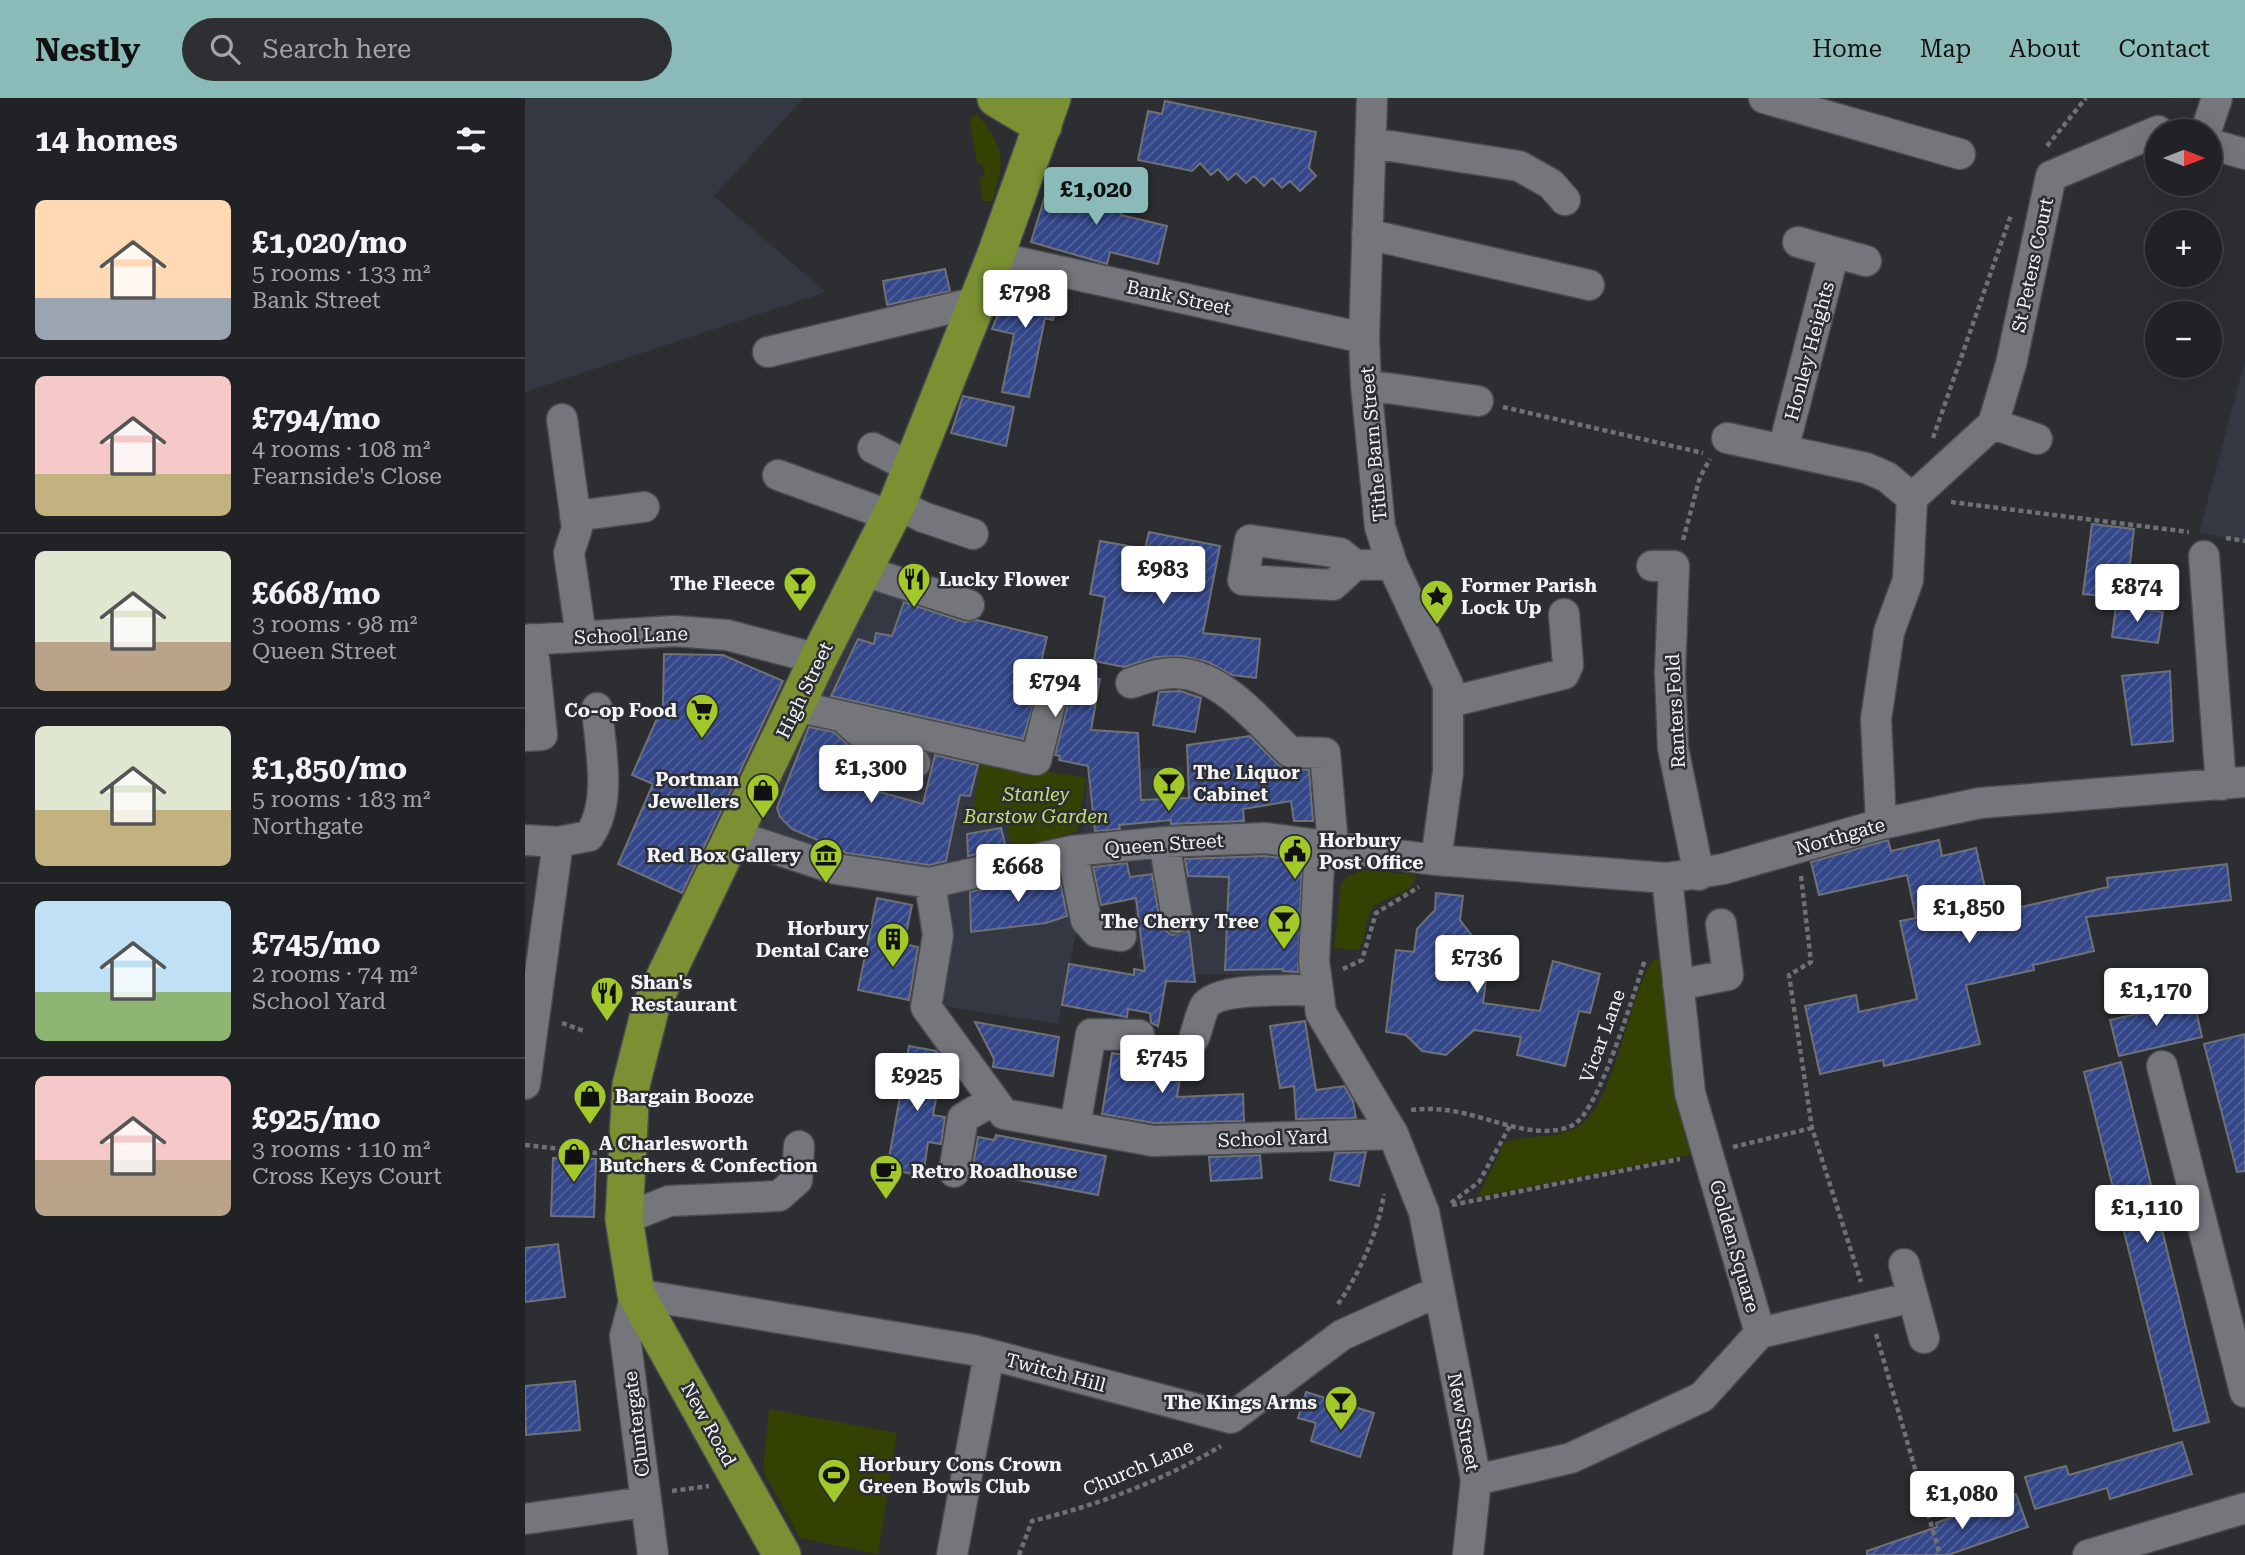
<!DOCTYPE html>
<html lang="en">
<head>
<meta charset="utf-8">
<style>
	:root { --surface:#212226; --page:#2d2f32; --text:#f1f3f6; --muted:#a2a4a7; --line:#3e3f43; --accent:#8bbbb9 }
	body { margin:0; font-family:"Roboto Serif",serif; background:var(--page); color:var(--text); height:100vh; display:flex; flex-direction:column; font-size:26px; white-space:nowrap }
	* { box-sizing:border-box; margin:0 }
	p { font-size:23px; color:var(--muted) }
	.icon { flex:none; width:38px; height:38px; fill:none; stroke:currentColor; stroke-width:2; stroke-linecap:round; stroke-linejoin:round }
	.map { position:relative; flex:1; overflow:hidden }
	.details { display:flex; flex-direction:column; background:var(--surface); width:525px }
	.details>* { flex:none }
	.needle { width:46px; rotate:90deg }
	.controls { position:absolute; left:1620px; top:21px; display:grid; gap:14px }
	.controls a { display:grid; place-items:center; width:77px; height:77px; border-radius:50%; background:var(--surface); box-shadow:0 7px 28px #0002,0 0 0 2px var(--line); font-size:35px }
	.price { position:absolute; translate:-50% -60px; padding:0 16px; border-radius:7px; background:#fff; color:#222; font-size:23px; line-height:46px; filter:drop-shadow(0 2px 4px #0008) }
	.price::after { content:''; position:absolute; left:50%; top:42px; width:21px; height:16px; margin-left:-10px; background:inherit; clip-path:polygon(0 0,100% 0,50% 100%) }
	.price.on { background:var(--accent); color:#111 }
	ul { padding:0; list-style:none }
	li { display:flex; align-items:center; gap:21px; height:175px; padding:0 35px }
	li+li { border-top:2px solid var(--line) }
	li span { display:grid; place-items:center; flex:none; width:196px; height:140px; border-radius:10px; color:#555 }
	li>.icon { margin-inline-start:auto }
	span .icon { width:84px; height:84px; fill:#fffc; stroke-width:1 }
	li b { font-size:30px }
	h2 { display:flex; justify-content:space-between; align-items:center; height:84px; padding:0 35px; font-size:30px }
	header { display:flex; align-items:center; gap:42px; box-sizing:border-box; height:98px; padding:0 35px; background:var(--accent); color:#111 }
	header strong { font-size:33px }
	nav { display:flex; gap:38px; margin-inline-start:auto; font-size:24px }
	.search { width:490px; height:63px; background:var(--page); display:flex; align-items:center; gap:18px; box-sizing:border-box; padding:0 24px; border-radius:38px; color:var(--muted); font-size:26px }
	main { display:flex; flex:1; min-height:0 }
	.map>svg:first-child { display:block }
	.built { fill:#343842 }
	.green { fill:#334200 }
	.building { fill:url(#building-hatch); stroke:#6f7176; stroke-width:2 }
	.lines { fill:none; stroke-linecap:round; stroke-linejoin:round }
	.minor-casing { stroke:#4a4b4f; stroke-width:33 }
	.major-casing { stroke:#4a4b4f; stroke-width:40 }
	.path { stroke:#6f7175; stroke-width:4.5; stroke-dasharray:5 3.5; stroke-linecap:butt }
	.minor { stroke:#74767b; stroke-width:30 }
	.major { stroke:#7b9033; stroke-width:37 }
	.labels { text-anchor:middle; stroke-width:5; stroke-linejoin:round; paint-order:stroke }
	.street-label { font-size:19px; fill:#f3f4f7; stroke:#2c2e32 }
	.poi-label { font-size:19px; font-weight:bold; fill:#f3f4f7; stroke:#2c2e32; text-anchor:start }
	.park-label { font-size:19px; font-style:italic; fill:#c0e172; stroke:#2c2e32 }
</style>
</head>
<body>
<header>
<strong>Nestly</strong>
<div class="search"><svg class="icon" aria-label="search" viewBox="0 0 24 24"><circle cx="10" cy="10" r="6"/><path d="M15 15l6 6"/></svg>Search here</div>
<nav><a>Home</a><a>Map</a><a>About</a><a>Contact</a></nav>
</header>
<main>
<section class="details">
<h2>14 homes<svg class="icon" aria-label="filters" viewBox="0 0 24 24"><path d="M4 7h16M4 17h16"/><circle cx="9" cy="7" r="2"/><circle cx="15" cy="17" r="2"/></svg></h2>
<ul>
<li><span style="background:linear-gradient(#ffd9b3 70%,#9aa5b1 0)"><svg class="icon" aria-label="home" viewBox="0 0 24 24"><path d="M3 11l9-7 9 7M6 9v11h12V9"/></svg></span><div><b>£1,020/mo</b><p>5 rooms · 133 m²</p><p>Bank Street</p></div></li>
<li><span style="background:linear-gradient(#f6c9c9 70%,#c2b280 0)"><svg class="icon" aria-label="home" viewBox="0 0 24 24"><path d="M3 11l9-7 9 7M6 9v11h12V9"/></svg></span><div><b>£794/mo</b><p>4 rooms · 108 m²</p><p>Fearnside's Close</p></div></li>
<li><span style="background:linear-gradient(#dfe7d0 65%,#b9a48a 0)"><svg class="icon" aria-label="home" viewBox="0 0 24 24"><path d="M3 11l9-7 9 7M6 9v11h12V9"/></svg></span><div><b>£668/mo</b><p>3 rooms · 98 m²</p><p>Queen Street</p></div></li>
<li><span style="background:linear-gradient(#dfe7d0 60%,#c2b280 0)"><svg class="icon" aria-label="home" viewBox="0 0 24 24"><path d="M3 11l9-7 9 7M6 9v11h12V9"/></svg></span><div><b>£1,850/mo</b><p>5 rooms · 183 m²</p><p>Northgate</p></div></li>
<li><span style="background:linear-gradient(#bfe0f5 65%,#8fb573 0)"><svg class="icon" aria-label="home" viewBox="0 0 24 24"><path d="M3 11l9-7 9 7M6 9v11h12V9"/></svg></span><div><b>£745/mo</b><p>2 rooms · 74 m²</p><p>School Yard</p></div></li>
<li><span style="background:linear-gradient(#f6c9c9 60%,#b9a48a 0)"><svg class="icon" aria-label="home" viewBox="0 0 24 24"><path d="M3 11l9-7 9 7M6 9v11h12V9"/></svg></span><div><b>£925/mo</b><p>3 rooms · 110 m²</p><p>Cross Keys Court</p></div></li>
</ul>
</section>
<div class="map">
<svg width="1720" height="1457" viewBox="0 0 1720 1457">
	<defs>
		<pattern id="building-hatch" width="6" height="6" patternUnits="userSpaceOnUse" patternTransform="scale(1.75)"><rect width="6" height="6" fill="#33478a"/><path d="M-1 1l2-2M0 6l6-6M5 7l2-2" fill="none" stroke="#51629b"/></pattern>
	</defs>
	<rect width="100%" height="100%" fill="#2c2e32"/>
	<!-- built -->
	<path class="built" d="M0,0H279L189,98L301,194L0,294Z
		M1720,263V443L1674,435Z
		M348,481L424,506L405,571L390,648L456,663L481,725L488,752L558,734L563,673L658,669L659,747L789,749L785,877L650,876L614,860L605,756L544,765L554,821L533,926L425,909L412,910V789L229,738Z"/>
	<!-- green -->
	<path class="green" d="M453,16C480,53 481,60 467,103H458L454,80L460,78L457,66H452L444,20Z
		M456,663L561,680L552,733L488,753L481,725L446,722Z
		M838,772L892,777C886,799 862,796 848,810C837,822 844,841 833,852L809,850L816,785L823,778Z
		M1129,861H1134L1152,994L1168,1056L953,1099L980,1044C1002,1036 1034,1042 1054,1028C1093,1000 1101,900 1129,861Z
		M244,1311L372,1335L353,1456L275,1440L238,1373Z"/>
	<!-- building -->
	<path class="building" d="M640,3L791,34L784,70L791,78L775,93L765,83L757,90L747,80L739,88L729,78L721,85L711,75L703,82L693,71L686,77L675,65L667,73L613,62L623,13L637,16Z
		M582,84L604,90L596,117L642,128L633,166L585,154L582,166L506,144L523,88L576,104Z
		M420,171L425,193L362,207L358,183Z
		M495,182L537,192L528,222L520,220L504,299L477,294L489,236L467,231L486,185Z
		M438,298L489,309L481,348L426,335Z
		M1567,426L1609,431L1601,500L1558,496Z
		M624,434L695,448L678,535L735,541L731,580L707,577L683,564L657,558L630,559L599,569L569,563L580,499L565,496L575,443L620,451Z
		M379,504L439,524L452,522L522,539L515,569L575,581L566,632L613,635L616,702L664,700L662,647L725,638L753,667L765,671L784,672L788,723H769L766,703L718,711L719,723L646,726V722L594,727L595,731L570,733L563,668L534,662L535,658L530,657L542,610V601L530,589H521L512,594L498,641L306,598L333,541L349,546L351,535L367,538Z
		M1591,508L1638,514L1633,545L1587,539Z
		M139,556L198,557L258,583L157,795L93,766L128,686L107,677L138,607Z
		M1645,573L1648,643L1607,647L1597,578Z
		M655,593L676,600L670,634L628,627L634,594Z
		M284,629L309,634L336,659L326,686L398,706L410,657L453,667L445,698L435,697L421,763L404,767L322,755L267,731L255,719L252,710Z
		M476,730L481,750L443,758L442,736Z
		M1363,742L1366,753L1414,742L1417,758L1451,750L1466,816L1583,789L1582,780L1702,766L1706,802L1561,819L1569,853L1508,867L1509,872L1441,887L1455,946L1359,968L1358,962L1295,976L1280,908L1331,897L1334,914L1392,901L1375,823L1391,820L1382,777L1294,797L1286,764Z
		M739,758L777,762L773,874L758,873V871L700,872L704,779L663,778L660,761Z
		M602,765L605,779L627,776L636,830L647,837L664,833L670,884L641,883L633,928L626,925L625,915L603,911L602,919L537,907L544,866L609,877V871L620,873L611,800L576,807L568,769Z
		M533,774L542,818L521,825L446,834L445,794Z
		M911,795L938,798L935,822L948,839L944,866L963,868L958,905L1015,913L1028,863L1075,876L1065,915L1054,913L1040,968L992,957L996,939L949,932L921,957L897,953L881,937L861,934L871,852L889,854L892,831L910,812Z
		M352,800L387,807L379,846L393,849L384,902L333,892Z
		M1669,903L1677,939L1594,958L1585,922Z
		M780,923L791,992L819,988L828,1003L831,1020L771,1021L769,988L755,990L745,928Z
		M450,924L534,939L528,978L468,969L469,961Z
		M1720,936V1073L1712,1074L1679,946Z
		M384,948L411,953L418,963L408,1017L420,1019L416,1046L403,1044L398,1078L362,1071Z
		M587,955L657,967L652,999L718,996L719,1023L629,1025L577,1016Z
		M1596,964L1684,1324L1649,1333L1559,974Z
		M471,1037L581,1058L573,1097L447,1073L453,1039L469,1042Z
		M841,1054L834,1088L805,1082L810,1055Z
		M735,1057L737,1080L686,1083L684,1059Z
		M28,1060L71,1061L69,1119L26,1118Z
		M33,1146L40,1199L0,1204V1150Z
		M50,1283L55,1332L1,1337L0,1288Z
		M781,1294L849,1315L835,1359L786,1343L791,1325L773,1320Z
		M1657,1344L1667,1376L1585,1401L1582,1390L1510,1411L1500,1379L1541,1368L1544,1377Z
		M1491,1396L1503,1429L1423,1457H1342V1453L1412,1429L1411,1425Z"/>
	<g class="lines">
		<defs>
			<path id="minor" d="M847,0L839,240L841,287L855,429L867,466L923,587V674L911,762
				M1239,0L1435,56
				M1681,33L1692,0
				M846,45L994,68L1026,86L1040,102
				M1685,46L1720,56
				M842,136L1064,187
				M1273,144L1341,163
				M470,159L839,240
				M243,254L452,204
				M841,287L953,303
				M37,321L52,430L44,455L56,538
				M1468,326L1512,341
				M1202,340L1341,370L1362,379L1387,400
				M348,350L387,370
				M1258,352L1309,154
				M253,377L366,418
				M1387,400L1468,326L1486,266L1526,78L1633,33
				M372,406L398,419L448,436
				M50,418L119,409
				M1679,458L1696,687
				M830,467L808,487L718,482L725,442L815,455L830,467L867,466
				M1127,468H1149L1145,575L1148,650L1174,777
				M339,473L444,507
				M0,542L149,533L202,537L293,561
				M606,585C616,582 627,577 638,576C690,567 732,622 765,654L800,655L808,747
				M925,604L1039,576L1043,567L1039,516
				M271,608L511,662L525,606
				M318,619L361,658L390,665
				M0,638L17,637L7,541
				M1356,726L1351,621L1364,534L1383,482L1387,400
				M208,737L311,771L405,785L547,753L639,744L740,740L911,762L1142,780L1198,771L1356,726L1455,705L1720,684
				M0,742L33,744L64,738C88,704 75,650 72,610
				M639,744L652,820
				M795,746L789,863L796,915L868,1036L899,1114L951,1382L943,1457
				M547,753L561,822L572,834L596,838
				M405,785L413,837L401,909L479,1016L628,1043L868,1036
				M1153,887L1203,877L1196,826
				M669,940C673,930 675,917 680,908C694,888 769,893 793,892
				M1637,968L1720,1294
				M0,986L33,744
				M550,1028L566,936L614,937
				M429,1074L438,1020L469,1002
				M99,1121L144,1103L254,1098L272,1082L274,1048
				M1379,1166L1399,1240
				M1235,1235L1388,1199
				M951,1382L1046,1360L1177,1299L1235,1235L1165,995L1142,780
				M0,1421L120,1404
				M128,1457L100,1238L111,1196L448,1252L706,1320L817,1237L914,1193
				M427,1457L464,1257
				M1563,1457L1720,1410"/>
			<path id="major" d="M471,0L518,28
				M257,1457L111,1196L99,1121L106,987L126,908L293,561L372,406L470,159L527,0"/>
		</defs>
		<!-- minor casing -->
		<use href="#minor" class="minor-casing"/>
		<!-- major casing -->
		<use href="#major" class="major-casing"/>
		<!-- path -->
		<path class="path" d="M1522,48L1561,0
			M978,309L1178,355
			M1408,340L1486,117
			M1426,404L1664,434
			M1701,440L1720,443
			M1158,442L1175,379L1185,361
			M1276,778L1286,864L1264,877L1287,1030L1336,1184
			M818,871L837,862L851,815L894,789
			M37,925L59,933
			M886,1012C925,1007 953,1020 990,1029C1007,1033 1031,1036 1048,1027C1075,1012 1108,896 1120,862
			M0,1047L72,1055
			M1208,1049L1287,1030
			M926,1105L954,1084L985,1028
			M927,1107L1155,1061
			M813,1206C835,1175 853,1134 859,1096
			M1351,1236L1415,1457
			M147,1393L184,1388
			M494,1457L507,1423C571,1408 639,1382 696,1348"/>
		<!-- minor -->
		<use href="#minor" class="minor"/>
		<!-- major -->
		<use href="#major" class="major"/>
	</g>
	<!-- icons -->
	<defs>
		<symbol id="restaurant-pin" viewBox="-11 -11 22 30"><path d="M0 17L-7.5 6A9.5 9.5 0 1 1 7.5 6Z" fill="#a2c928" stroke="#2c2e32"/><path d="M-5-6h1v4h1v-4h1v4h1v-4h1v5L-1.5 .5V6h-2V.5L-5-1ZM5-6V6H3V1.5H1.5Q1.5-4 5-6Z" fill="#111"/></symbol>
		<symbol id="bar-pin" viewBox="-11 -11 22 30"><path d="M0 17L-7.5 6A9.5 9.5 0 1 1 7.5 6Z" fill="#a2c928" stroke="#2c2e32"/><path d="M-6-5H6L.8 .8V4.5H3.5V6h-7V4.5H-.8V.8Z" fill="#111"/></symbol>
		<symbol id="sight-pin" viewBox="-11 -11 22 30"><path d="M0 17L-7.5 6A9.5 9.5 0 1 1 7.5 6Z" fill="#a2c928" stroke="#2c2e32"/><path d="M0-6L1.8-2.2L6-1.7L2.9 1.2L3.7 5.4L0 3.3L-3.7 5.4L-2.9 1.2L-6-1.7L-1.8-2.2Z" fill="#111"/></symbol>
		<symbol id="supermarket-pin" viewBox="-11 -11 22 30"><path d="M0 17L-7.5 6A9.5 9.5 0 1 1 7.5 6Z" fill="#a2c928" stroke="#2c2e32"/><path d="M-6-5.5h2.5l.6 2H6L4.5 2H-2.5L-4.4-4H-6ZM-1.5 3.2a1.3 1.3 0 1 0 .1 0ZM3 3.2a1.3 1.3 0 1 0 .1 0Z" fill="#111"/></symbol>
		<symbol id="shop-pin" viewBox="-11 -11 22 30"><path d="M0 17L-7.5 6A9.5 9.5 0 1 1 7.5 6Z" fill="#a2c928" stroke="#2c2e32"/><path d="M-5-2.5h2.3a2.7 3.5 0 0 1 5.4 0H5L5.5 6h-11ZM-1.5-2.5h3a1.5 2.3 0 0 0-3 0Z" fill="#111"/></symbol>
		<symbol id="civic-pin" viewBox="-11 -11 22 30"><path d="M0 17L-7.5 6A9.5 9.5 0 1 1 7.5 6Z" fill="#a2c928" stroke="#2c2e32"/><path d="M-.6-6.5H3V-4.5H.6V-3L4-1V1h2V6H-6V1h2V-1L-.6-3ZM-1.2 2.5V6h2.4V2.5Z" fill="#111"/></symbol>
		<symbol id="museum-pin" viewBox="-11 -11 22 30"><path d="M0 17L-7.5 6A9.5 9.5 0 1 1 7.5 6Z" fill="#a2c928" stroke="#2c2e32"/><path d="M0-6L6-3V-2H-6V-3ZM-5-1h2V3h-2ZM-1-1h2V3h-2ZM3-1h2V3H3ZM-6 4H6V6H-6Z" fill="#111"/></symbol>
		<symbol id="building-pin" viewBox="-11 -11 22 30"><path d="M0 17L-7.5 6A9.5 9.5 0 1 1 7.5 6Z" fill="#a2c928" stroke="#2c2e32"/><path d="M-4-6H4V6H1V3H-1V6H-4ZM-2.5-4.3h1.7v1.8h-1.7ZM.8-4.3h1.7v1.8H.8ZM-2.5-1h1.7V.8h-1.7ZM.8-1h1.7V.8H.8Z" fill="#111"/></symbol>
		<symbol id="cafe-pin" viewBox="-11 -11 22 30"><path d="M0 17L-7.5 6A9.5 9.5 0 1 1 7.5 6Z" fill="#a2c928" stroke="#2c2e32"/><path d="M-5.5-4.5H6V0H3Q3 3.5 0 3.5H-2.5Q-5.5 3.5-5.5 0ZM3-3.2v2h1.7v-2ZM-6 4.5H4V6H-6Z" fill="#111"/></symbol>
		<symbol id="stadium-pin" viewBox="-11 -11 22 30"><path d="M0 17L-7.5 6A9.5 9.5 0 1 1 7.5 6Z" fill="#a2c928" stroke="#2c2e32"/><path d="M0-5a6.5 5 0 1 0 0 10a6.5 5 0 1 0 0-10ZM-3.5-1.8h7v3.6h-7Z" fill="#111"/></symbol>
	</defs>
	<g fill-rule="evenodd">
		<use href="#restaurant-pin" x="370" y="462" width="38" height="52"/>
		<use href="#bar-pin" x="256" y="466" width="38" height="52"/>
		<use href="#sight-pin" x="893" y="479" width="38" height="52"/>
		<use href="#supermarket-pin" x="158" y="593" width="38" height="52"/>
		<use href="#bar-pin" x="625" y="666" width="38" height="52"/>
		<use href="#shop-pin" x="219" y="673" width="38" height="52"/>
		<use href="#civic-pin" x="751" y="734" width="38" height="52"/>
		<use href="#museum-pin" x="282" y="738" width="38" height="52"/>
		<use href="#bar-pin" x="740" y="804" width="38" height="52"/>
		<use href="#building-pin" x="349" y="822" width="38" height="52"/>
		<use href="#restaurant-pin" x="63" y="876" width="38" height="52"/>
		<use href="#shop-pin" x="46" y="979" width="38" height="52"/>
		<use href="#shop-pin" x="30" y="1037" width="38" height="52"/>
		<use href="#cafe-pin" x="342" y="1054" width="38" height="52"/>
		<use href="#bar-pin" x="797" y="1285" width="38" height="52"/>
		<use href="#stadium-pin" x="290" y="1358" width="38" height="52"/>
	</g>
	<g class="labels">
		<!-- street labels -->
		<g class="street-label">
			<text transform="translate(1507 167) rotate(-78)" y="7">St Peters Court</text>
			<text transform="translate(654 199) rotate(12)" y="7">Bank Street</text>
			<text transform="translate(1284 253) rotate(-75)" y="7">Honley Heights</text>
			<text transform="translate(848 346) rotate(-95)" y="7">Tithe Barn Street</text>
			<text transform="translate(106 537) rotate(-2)" y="7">School Lane</text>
			<text transform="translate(279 592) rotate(-64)" y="7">High Street</text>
			<text transform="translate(1150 613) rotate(-93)" y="7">Ranters Fold</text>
			<text transform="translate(1315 738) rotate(-16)" y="7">Northgate</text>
			<text transform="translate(639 746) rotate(-4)" y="7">Queen Street</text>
			<text transform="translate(1077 938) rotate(-70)" y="7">Vicar Lane</text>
			<text transform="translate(748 1040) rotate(-2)" y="7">School Yard</text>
			<text transform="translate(1210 1148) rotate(74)" y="7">Golden Square</text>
			<text transform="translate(531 1274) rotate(15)" y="7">Twitch Hill</text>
			<text transform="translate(939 1324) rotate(79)" y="7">New Street</text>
			<text transform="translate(111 1326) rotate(-97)" y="7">Cluntergate</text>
			<text transform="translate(184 1326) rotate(61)" y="7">New Road</text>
			<text transform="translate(613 1369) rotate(-23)" y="7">Church Lane</text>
		</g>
		<!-- poi labels -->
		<g class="poi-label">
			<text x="414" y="488">Lucky Flower</text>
			<text x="250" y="492" text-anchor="end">The Fleece</text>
			<text x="936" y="494">Former Parish<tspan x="936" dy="22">Lock Up</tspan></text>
			<text x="152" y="619" text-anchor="end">Co-op Food</text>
			<text x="668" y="681">The Liquor<tspan x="668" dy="22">Cabinet</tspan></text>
			<text x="214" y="688" text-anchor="end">Portman<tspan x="214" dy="22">Jewellers</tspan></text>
			<text x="794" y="749">Horbury<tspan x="794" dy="22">Post Office</tspan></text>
			<text x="276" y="764" text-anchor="end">Red Box Gallery</text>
			<text x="734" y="830" text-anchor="end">The Cherry Tree</text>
			<text x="344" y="837" text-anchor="end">Horbury<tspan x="344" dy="22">Dental Care</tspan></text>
			<text x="106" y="891">Shan's<tspan x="106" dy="22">Restaurant</tspan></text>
			<text x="90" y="1005">Bargain Booze</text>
			<text x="74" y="1052">A Charlesworth<tspan x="74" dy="22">Butchers &amp; Confection</tspan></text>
			<text x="386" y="1080">Retro Roadhouse</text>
			<text x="792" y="1311" text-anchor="end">The Kings Arms</text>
			<text x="334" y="1373">Horbury Cons Crown<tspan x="334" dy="22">Green Bowls Club</tspan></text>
		</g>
		<!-- park labels -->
		<g class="park-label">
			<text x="511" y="703">Stanley<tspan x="511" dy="22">Barstow Garden</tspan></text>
		</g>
	</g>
</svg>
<div class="controls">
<a><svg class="needle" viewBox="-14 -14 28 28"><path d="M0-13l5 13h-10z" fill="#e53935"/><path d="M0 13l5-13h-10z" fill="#a2a4a7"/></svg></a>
<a>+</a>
<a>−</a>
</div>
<b class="price on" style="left:571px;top:129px">£1,020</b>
<b class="price" style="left:500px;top:232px">£798</b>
<b class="price" style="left:638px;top:508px">£983</b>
<b class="price" style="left:1612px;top:526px">£874</b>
<b class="price" style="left:530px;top:621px">£794</b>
<b class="price" style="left:346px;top:707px">£1,300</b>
<b class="price" style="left:493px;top:806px">£668</b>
<b class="price" style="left:1444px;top:847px">£1,850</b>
<b class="price" style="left:952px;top:897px">£736</b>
<b class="price" style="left:1631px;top:930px">£1,170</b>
<b class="price" style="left:637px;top:997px">£745</b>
<b class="price" style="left:392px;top:1015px">£925</b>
<b class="price" style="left:1622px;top:1147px">£1,110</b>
<b class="price" style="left:1437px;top:1433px">£1,080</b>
</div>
</main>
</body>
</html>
